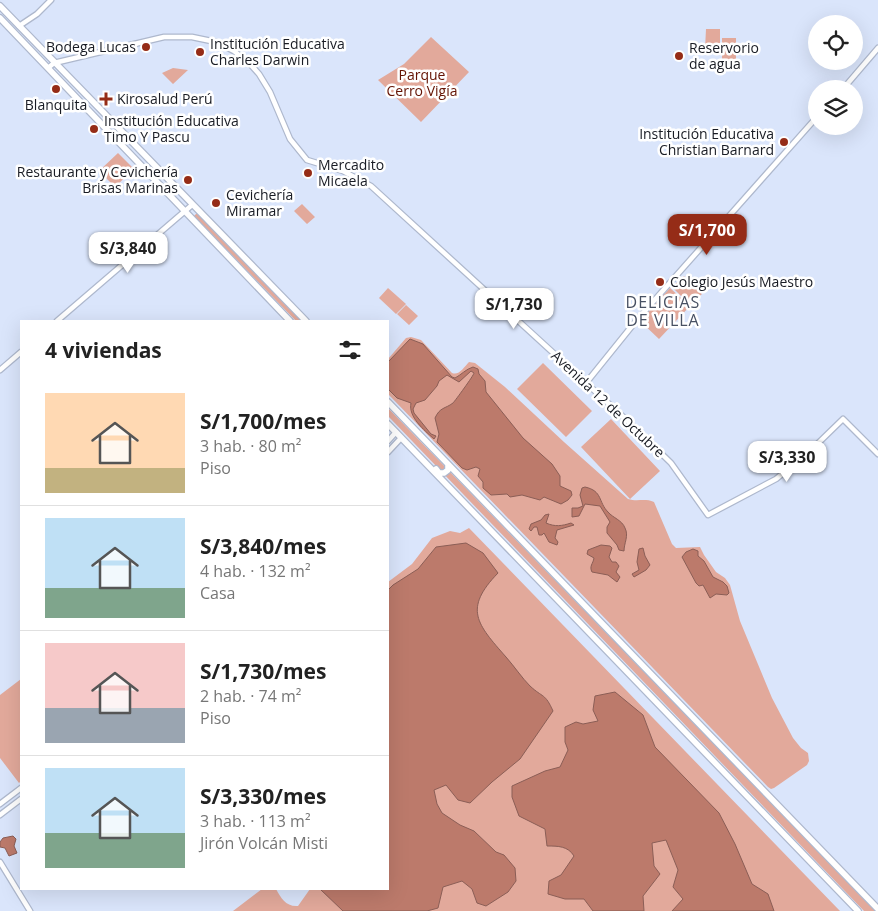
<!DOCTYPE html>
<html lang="es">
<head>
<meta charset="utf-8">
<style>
	:root { --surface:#fff; --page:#f6f6f6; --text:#222; --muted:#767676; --line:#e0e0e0; --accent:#952c17 }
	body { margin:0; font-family:"Open Sans",sans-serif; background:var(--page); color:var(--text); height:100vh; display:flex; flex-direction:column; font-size:19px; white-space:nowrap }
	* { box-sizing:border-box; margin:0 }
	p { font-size:16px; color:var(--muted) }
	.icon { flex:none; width:28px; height:28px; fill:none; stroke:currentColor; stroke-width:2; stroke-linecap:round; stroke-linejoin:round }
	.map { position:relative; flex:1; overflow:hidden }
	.side { position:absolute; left:20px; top:320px; width:369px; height:570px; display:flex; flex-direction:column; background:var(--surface); border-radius:0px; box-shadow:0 5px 20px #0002 }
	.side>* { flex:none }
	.fabs { position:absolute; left:808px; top:15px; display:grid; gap:10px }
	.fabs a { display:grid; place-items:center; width:55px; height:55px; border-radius:50%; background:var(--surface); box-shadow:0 5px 20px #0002; font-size:25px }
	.price { position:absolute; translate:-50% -42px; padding:0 11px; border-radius:10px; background:#fff; color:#222; font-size:16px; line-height:32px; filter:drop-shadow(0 1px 2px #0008) }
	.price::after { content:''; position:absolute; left:50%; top:30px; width:15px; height:11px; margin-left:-8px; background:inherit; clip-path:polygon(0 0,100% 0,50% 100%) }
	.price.on { background:var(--accent); color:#fff }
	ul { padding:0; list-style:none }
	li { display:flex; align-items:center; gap:15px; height:125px; padding:0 25px }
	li+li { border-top:1px solid var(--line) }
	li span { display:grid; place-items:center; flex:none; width:140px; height:100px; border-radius:0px; color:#555 }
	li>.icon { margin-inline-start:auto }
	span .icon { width:60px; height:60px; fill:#fffc; stroke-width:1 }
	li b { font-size:21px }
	h2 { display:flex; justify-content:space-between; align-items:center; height:60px; padding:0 25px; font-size:21px }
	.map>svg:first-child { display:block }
	.green { fill:#e2a99b }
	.water { fill:#bc7a6b; stroke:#8b5e56 }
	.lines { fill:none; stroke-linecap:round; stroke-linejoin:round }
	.tertiary-casing { stroke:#aeb8cd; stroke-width:7 }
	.primary-casing { stroke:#aeb8cd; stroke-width:8 }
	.tertiary { stroke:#fff; stroke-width:4.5 }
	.primary { stroke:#fff; stroke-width:5.5 }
	.poi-dot { fill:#952c17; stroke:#fff; stroke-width:2 }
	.labels { text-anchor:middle; stroke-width:5; stroke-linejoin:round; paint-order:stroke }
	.poi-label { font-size:14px; fill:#191c24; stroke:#fff; text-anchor:start }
	.park-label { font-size:14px; fill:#641303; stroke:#fff }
	.street-label { font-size:14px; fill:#191c24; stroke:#fff }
	.quarter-label { font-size:16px; letter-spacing:1px; fill:#485163; stroke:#fff }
</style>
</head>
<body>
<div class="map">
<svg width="878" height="911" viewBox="0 0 878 911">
	<rect width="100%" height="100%" fill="#dae5fb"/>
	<!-- green -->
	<path class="green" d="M706,29H720V49H705Z
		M431,37L469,72L421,122L378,80L404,64Z
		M722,38H736V63H722Z
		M173,68L188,70L173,84L162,73Z
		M118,153L134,169L115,187L99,171Z
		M302,204L315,217L307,224L294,211Z
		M198,212L303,321H296L194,216Z
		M684,276L702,294L690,305L672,287Z
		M388,288L406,304L396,314L379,298Z
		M670,288L690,306L659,339L640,321Z
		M406,305L418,316L409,325L397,314Z
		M411,337L421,340L452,373C459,376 464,367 469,362L475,363L505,387L564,442L628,499C637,502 645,498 654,502L672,544L676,548L700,547L704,555L716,572L725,578L730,585L740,621L772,698L793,738L801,748L808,753L809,761L807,765L774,788L771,789L768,787L389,395L388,393V359L406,338Z
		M543,363L592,411L566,437L517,389Z
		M388,408L876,911H864L388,416Z
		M611,419L660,471L630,499L581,447Z
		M469,528L840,911H233L262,889H276C281,898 286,907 298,906L310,889H388V582L412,564L432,538L450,531L460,533Z
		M21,679V781L19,783L0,758V695Z"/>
	<!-- water -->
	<path class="water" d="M410,339L423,344L452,377L455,378C461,375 466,369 473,367L478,369L479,374L485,381L486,392L523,438L552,464L560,476V486L571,491L572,495L568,500L561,504L544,497L540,500L522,495L510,497L507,494L491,495L483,488V482L478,476L480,469L476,467L467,470L462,468L437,442L439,434L435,418C440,407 445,409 453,403C455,401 474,375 474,373L471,371L459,382L447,375L439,381L437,386L425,400L416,403L413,409L414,413L431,434L436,436L434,439C424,430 408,417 411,403L397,398L388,389V362Z
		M585,487C603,491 598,502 608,512C613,518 622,520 625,528C629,536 624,543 624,551L619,550L617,545L607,533V527L610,522L600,506L585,504L579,516L572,517V508H578L583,506L580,495L582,488Z
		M549,514L546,523C555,527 562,526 571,523L574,525L557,530L555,538L558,542L557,545L549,542L544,533L542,535H539L537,527H534L531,531L529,529L531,524L541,520L545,515Z
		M466,543L483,553L498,573C463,609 477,624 506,657C514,666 522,678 530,686C543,698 545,693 553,711L520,759L492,782L470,803L458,800L446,785L434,790L437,804L442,813L460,825L474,831L496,852L504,855L515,868L516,881L508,892L486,906L477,903L472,889L462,881L443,887L438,908L427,911H343L320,889H388V590L393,585L418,569L436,547Z
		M601,545L610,546L612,548L609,557L612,562H616L619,566L616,572L620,577L617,582L608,575L592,572C589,566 593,564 594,558L587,554L588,550Z
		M643,548L645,556L650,565L646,570L634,577L632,574L639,570L637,562L639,549Z
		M693,549L698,551V556L704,561L713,577L723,582L727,586L729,593L727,595L716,594L710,598L703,585L699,586L696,583L682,557L686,552Z
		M615,692L643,715L655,747L719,813L735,844L752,884L768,894L774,911H672L683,899L673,887L678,870L666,840L652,843L654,866L660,874L643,896L644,911H593L584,899H565L548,894L549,881L561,875L574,856C568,846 558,846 547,846L545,829L519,816L512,797V786L545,771L560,767L568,750L565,742V727L576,722L583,724L598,721L593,710L595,696Z
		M13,836L16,839L14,846L17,853L9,856L5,848L0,847V842L3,838Z"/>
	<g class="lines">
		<defs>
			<path id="tertiary" d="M19,26L37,14L51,0
				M48,68L54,63L164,37H192L216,42L234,51L250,64L259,74L270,92L290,139L307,160L343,171L371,186L631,424L671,463L708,515L776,479L809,452L843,419L878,454
				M843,89L878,48
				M57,321L192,205
				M0,370L21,352
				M586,383L636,321L816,118
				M388,441L396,432
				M388,452L401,438
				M0,804L21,788
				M0,815L21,799
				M0,862L30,911"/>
			<path id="primary" d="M0,6L306,321
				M0,18L290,321
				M388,402L878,909
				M388,424L858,911
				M436,469L439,473H444L448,470V465"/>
		</defs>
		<!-- tertiary casing -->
		<use href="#tertiary" class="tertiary-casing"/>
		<!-- primary casing -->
		<use href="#primary" class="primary-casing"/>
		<!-- tertiary -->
		<use href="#tertiary" class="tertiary"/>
		<!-- primary -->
		<use href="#primary" class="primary"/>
	</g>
	<!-- markers -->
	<g class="poi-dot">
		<circle cx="146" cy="47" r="5"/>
		<circle cx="200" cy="52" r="5"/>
		<circle cx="679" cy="56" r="5"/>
		<circle cx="56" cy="89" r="5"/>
		<path d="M103.5 91.5h5v5h5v5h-5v5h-5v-5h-5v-5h5z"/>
		<circle cx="94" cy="129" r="5"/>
		<circle cx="784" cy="142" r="5"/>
		<circle cx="308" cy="173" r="5"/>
		<circle cx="188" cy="180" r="5"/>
		<circle cx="216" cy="203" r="5"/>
		<circle cx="660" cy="282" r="5"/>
	</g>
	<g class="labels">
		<!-- poi labels -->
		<g class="poi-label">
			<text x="210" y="49">Institución Educativa<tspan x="210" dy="16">Charles Darwin</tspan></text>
			<text x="136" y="52" text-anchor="end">Bodega Lucas</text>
			<text x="689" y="53">Reservorio<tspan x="689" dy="16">de agua</tspan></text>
			<text x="117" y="104">Kirosalud Perú</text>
			<text x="56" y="110" text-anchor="middle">Blanquita</text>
			<text x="104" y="126">Institución Educativa<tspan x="104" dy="16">Timo Y Pascu</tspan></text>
			<text x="774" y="139" text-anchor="end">Institución Educativa<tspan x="774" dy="16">Christian Barnard</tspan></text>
			<text x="318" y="170">Mercadito<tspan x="318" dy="16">Micaela</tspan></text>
			<text x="178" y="177" text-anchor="end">Restaurante y Cevichería<tspan x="178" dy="16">Brisas Marinas</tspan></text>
			<text x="226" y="200">Cevichería<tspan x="226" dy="16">Miramar</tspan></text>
			<text x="670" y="287">Colegio Jesús Maestro</text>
		</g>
		<!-- park labels -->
		<g class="park-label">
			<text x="422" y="80">Parque<tspan x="422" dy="16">Cerro Vigía</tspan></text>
		</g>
		<!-- street labels -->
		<g class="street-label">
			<text transform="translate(608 404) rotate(43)" y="5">Avenida 12 de Octubre</text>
		</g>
		<!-- quarter labels -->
		<g class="quarter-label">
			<text x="663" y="308">DELICIAS<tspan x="663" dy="18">DE VILLA</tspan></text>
		</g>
	</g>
</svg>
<div class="fabs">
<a><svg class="icon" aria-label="locate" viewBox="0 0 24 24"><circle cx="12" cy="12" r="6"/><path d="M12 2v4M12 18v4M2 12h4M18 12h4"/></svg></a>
<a><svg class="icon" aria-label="layers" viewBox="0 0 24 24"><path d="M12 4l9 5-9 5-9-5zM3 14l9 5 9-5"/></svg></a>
</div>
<b class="price on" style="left:707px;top:256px">S/1,700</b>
<b class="price" style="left:128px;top:274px">S/3,840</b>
<b class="price" style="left:514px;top:330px">S/1,730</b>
<b class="price" style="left:787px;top:483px">S/3,330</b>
<section class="side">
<h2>4 viviendas<svg class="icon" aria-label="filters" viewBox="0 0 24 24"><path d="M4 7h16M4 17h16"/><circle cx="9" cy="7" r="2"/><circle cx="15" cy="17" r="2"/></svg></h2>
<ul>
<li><span style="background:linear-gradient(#ffd9b3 75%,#c2b280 0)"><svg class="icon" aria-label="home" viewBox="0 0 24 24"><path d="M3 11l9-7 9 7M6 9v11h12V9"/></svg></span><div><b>S/1,700/mes</b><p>3 hab. · 80 m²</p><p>Piso</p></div></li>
<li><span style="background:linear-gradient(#bfe0f5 70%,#7fa58c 0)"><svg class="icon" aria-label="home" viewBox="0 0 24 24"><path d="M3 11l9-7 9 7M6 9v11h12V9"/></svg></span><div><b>S/3,840/mes</b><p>4 hab. · 132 m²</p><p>Casa</p></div></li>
<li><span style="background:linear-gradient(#f6c9c9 65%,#9aa5b1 0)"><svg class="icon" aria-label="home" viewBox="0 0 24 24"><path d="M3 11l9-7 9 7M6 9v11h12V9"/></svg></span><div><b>S/1,730/mes</b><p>2 hab. · 74 m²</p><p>Piso</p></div></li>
<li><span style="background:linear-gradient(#bfe0f5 65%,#7fa58c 0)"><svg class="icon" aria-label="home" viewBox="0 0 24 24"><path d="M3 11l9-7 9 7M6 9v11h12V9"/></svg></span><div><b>S/3,330/mes</b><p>3 hab. · 113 m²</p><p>Jirón Volcán Misti</p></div></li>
</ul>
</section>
</div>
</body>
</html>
